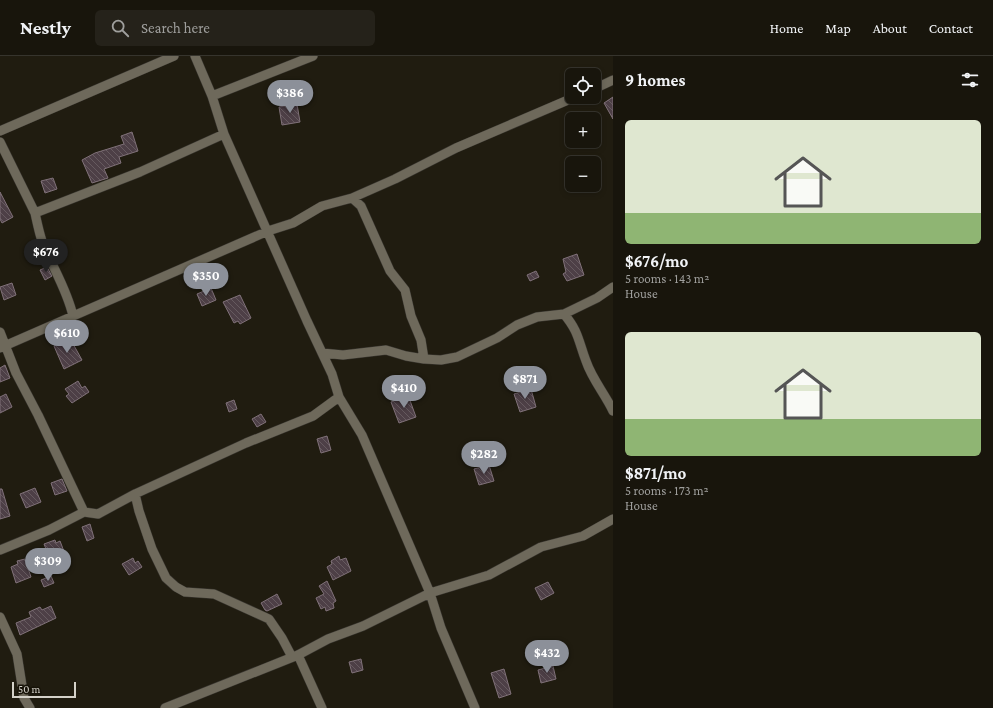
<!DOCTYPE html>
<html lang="en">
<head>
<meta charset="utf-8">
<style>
	:root { --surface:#18150c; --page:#25221a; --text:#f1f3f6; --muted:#9f9f9d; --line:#36342d; --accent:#8c9099 }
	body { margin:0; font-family:"Crimson Pro",serif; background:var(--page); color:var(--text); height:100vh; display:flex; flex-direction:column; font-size:15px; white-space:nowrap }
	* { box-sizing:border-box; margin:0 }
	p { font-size:13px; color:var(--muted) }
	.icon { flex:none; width:22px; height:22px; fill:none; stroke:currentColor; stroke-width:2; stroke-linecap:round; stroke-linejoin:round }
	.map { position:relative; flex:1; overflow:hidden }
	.drawer { display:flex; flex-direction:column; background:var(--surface); width:380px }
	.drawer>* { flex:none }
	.tools { position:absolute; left:565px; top:12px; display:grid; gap:8px }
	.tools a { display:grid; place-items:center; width:36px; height:36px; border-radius:6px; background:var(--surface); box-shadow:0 2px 6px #0003,0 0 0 1px var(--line); font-size:20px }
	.scale { position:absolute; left:12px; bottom:10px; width:64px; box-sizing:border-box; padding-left:4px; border:2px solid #d4d1c9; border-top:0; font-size:11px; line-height:14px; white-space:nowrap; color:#d4d1c9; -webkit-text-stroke:3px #171308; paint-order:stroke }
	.price { position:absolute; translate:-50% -34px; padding:0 9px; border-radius:14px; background:var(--accent); color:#fff; font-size:13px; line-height:26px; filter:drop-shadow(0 1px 2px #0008) }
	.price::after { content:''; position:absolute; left:50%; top:24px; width:12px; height:9px; margin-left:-6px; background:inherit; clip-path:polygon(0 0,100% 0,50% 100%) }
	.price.selected { background:#222; color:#fff }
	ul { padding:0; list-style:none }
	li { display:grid; align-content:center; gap:8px; height:212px; padding:0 12px }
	li span { display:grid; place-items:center; height:124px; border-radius:6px; color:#555 }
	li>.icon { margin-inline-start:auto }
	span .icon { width:72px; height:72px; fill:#fffc; stroke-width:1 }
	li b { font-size:17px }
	h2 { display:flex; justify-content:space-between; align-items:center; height:48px; padding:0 12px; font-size:17px }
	header { display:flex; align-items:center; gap:24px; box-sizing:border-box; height:56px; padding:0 20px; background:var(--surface); border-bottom:1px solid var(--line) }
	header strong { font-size:19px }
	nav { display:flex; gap:22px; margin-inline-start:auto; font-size:14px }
	.search { width:280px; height:36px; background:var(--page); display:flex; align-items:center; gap:10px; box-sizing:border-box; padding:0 14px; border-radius:6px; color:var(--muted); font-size:15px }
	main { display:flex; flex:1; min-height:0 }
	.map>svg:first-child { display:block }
	.building { fill:url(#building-back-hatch); stroke:#807179 }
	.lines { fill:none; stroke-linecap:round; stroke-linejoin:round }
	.minor-casing { stroke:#3a3731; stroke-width:10 }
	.minor { stroke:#6e695b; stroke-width:9 }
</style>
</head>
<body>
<header>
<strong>Nestly</strong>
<div class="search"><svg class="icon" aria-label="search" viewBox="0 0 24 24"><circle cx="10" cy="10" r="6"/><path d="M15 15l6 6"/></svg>Search here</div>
<nav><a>Home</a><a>Map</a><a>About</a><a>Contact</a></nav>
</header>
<main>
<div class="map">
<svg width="613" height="652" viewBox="0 0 613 652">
	<defs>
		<pattern id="building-back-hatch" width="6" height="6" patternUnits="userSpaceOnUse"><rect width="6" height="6" fill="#4d3f46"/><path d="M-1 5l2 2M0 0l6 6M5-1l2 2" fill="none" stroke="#665a5f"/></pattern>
	</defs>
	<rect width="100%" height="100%" fill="#201c10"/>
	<!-- building -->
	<path class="building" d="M613,41V63L604,47Z
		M297,48L300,66L282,69L279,51Z
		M132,76L138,95L119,101L121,107L104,113L108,122L92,127L82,104L95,97L124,88L121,80Z
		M53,122L57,133L45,137L41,125Z
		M0,136L13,161L2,167L0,163Z
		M577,198L584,219L567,225L563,218L566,216L563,203Z
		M47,211L52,220L45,224L40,214Z
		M536,215L539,221L530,225L527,219Z
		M12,227L16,239L4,244L0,231Z
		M211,232L216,244L202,250L197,238Z
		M240,239L251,262L240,268L238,265L234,267L223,246Z
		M64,284L66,289L72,286L82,304L64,313L54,290Z
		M5,309L10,322L0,326V312Z
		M78,325L82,332L85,330L89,336L72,347L66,340L69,338L65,333Z
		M531,333L536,351L520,356L514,338Z
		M6,338L12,351L0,357V341Z
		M408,339L416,361L399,367L391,346Z
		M234,344L237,353L229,356L226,347Z
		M261,358L266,366L257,371L252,363Z
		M327,380L331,394L321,397L317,383Z
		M489,409L494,425L479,429L474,413Z
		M62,423L67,435L55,439L51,427Z
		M35,432L41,446L26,452L20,438Z
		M0,433H2L10,460L0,463Z
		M90,468L94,482L87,485L82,471Z
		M55,484L56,487L60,485L65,498L50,503L44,488Z
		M339,500L340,504L346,502L351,515L333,524L327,511L332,508L331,505Z
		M133,502L135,507L138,505L142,511L129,519L122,508Z
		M25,503L31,521L16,527L11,511L18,508L17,505Z
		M51,520L54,527L44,531L41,524Z
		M327,525L336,545L333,547L334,552L326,555L325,551L321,553L316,542L324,538L319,530Z
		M548,526L554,537L541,544L535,532Z
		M277,538L282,548L267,555L265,554L261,547Z
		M51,550L56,562L20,579L16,567L31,561L29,556L40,551L42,554Z
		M361,603L363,614L352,617L349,606Z
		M553,610L556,623L541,627L538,614Z
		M504,613L511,638L499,642L491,617Z"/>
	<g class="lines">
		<defs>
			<path id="minor" d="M195,0L212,40L224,78L307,265L332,318L339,341L362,379L430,537L441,572L475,652
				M594,33L613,24
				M212,40L313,0
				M0,75L174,0
				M0,86L35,157L140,116L224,78
				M352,142L361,150L390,215L405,234L411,260L421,284L424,303
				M35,157C37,166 39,176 42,185C52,211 67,233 73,260
				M564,258C579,276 578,284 586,305C592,323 605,338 613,355
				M0,276L16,317L38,359L84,456
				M0,292L268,175L293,167L322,150L352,142L395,123L456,92L575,41
				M322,297L343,299L386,294L406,300L424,303L441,304L457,301L497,282L517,269L537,261L564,258L597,242L613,231
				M135,438L139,455L152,493L166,522L176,531L185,536L214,538L269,563L282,582L292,601
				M0,494L49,474L84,456L98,458L135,438L246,387L313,360L339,341
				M0,561L17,598L24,642L30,652
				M298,599L322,652
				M165,652L298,599L328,583L363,570L430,537L489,519L541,491L583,480L613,463"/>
		</defs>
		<!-- minor casing -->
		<use href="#minor" class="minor-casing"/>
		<!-- minor -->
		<use href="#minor" class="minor"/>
	</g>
</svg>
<div class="tools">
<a><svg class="icon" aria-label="locate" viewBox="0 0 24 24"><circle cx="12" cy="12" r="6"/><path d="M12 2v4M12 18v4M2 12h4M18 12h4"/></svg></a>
<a>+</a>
<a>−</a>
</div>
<div class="scale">50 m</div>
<b class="price" style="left:290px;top:58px">$386</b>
<b class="price selected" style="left:46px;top:217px">$676</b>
<b class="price" style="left:206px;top:241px">$350</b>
<b class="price" style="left:67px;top:298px">$610</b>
<b class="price" style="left:525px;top:344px">$871</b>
<b class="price" style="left:404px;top:353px">$410</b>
<b class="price" style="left:484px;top:419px">$282</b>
<b class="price" style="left:48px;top:526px">$309</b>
<b class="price" style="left:547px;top:618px">$432</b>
</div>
<section class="drawer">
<h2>9 homes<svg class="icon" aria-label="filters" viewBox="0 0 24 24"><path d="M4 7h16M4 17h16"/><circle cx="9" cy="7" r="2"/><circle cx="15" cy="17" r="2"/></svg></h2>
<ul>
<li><span style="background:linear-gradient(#dfe7d0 75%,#8fb573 0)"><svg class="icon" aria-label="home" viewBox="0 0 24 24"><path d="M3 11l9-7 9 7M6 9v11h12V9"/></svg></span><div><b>$676/mo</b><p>5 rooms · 143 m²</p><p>House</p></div></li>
<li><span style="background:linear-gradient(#dfe7d0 70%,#8fb573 0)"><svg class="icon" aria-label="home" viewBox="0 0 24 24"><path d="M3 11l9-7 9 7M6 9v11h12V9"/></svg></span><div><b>$871/mo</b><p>5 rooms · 173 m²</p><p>House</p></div></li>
</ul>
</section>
</main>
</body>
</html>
